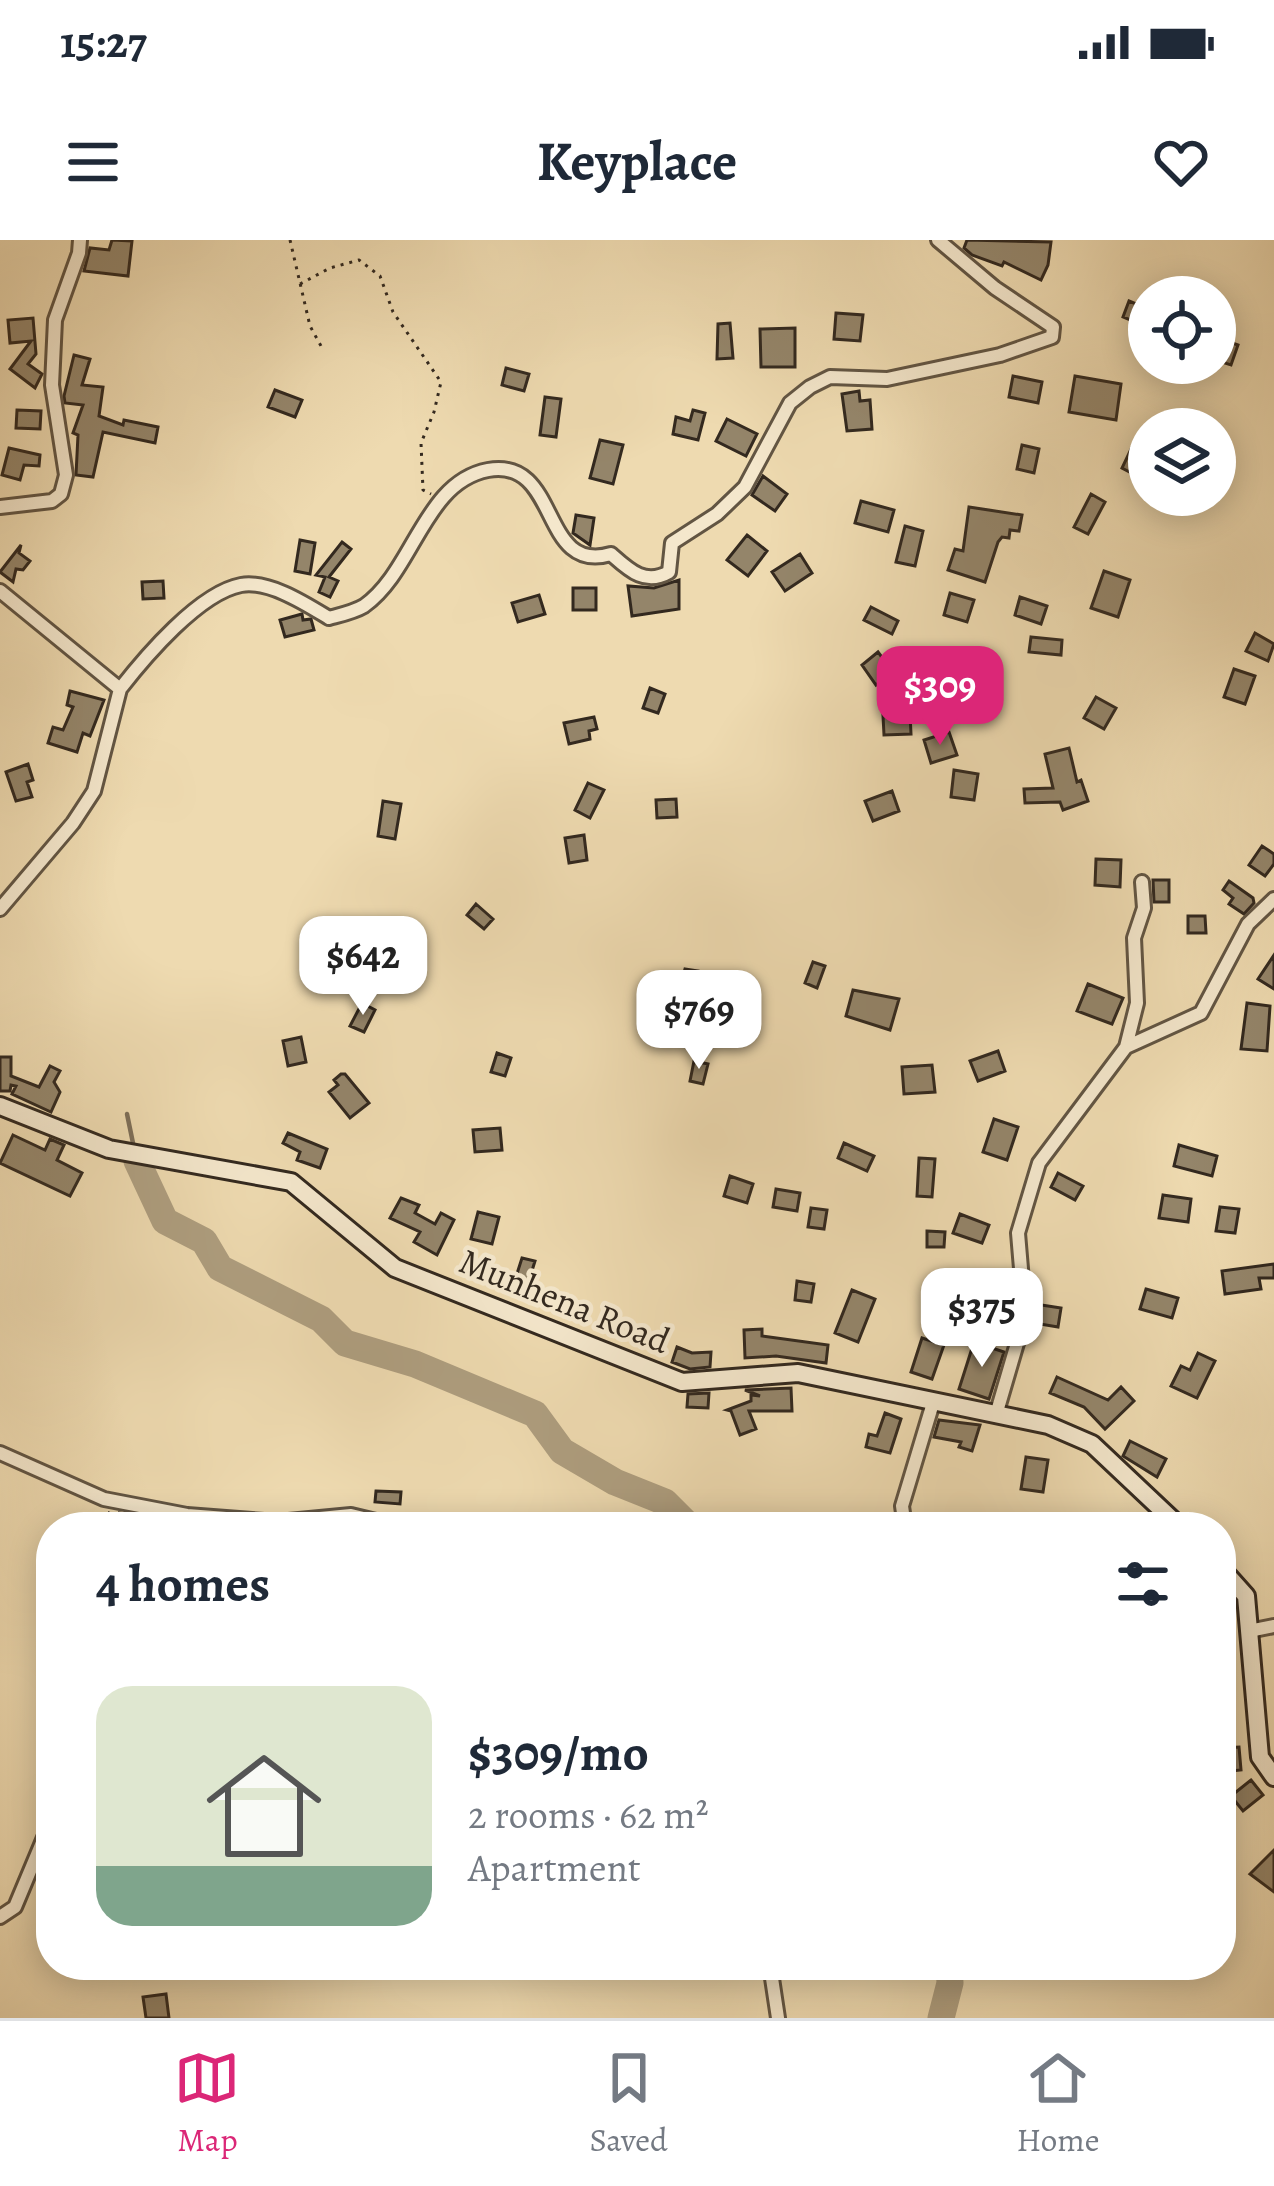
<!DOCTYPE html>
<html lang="en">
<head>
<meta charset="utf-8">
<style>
	:root { --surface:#fff; --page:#f2f2f3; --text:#1f2937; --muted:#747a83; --line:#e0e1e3; --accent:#db2777 }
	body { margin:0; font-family:Alegreya,serif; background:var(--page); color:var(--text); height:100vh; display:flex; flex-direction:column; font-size:45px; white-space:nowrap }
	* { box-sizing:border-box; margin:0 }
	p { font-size:39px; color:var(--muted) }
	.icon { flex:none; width:66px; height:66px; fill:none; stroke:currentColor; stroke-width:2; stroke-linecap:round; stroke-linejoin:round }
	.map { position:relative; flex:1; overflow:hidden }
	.sheet { position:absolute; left:36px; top:1272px; width:1200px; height:468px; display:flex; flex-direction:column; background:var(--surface); border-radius:48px; box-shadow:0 6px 30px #0003 }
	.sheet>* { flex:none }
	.buttons { position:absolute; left:1128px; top:36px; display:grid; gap:24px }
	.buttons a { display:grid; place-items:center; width:108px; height:108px; border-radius:50%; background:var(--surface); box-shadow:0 6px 30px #0003; font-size:60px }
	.price { position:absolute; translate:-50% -102px; padding:0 27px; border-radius:24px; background:#fff; color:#222; font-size:39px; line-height:78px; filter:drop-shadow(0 3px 6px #0008) }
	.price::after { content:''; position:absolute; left:50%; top:72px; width:36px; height:27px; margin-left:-18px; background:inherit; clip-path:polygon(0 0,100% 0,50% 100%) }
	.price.active { background:var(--accent); color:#fff }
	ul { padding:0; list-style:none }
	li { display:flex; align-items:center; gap:36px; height:300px; padding:0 60px }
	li+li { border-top:3px solid var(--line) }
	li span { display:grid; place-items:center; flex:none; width:336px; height:240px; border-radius:36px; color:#555 }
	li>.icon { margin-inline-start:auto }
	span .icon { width:144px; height:144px; fill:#fffc; stroke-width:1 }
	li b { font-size:51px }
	h2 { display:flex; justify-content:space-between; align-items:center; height:144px; padding:0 60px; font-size:51px }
	.status { display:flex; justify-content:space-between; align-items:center; height:84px; padding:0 60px; background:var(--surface); direction:ltr }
	.status svg { height:33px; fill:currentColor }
	header { display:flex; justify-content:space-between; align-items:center; height:156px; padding:0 60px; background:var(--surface); font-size:54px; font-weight:700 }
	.tabs { display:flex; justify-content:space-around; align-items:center; height:168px; border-top:3px solid var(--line); background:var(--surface); font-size:33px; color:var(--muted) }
	.tabs a { display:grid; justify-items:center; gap:6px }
	.tabs .active { color:var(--accent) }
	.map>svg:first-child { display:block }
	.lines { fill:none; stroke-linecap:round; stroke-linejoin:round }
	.stream { stroke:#7d6f59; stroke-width:4.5 }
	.river { stroke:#ae9e7f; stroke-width:27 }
	.building { fill:#94856a; stroke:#33291f; stroke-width:3 }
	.street-casing { stroke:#625543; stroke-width:18 }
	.secondary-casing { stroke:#33291f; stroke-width:22 }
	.path { stroke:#33291f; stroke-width:3; stroke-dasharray:3 6; stroke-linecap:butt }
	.street { stroke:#f4e7cc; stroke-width:12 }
	.secondary { stroke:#f4e7cc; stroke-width:16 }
	.labels { text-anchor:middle; stroke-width:9; stroke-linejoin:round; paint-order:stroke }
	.street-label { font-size:36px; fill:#33291f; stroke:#f4e7cc }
</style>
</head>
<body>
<div class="status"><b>15:27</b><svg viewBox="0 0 49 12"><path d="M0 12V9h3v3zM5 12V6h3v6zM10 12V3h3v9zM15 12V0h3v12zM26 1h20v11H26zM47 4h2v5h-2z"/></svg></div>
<header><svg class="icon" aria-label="menu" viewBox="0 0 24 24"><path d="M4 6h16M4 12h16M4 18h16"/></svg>Keyplace<svg class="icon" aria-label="heart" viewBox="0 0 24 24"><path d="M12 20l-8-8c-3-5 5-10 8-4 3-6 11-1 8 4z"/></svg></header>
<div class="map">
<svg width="1274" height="1778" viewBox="0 0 1274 1778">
	<rect width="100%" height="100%" fill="#eedab0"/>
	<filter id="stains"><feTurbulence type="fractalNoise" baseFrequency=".00167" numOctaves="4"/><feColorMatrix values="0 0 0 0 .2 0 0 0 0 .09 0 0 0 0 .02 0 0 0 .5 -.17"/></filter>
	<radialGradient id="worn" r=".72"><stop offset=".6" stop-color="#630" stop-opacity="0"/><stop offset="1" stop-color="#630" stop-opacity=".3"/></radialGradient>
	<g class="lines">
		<!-- stream -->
		<path class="stream" d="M127,874L134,908"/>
		<!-- river -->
		<path class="river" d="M137,921L165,981L204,1001L220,1028L321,1079L345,1103L415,1124L535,1174L562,1211L615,1242L665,1262L690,1287
			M941,1778L950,1743L949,1725"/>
	</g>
	<!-- building -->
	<path class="building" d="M112,0L132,1L128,36L84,31L90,8L109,10Z
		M967,0L1051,2L1048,25L1041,40L1004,22L1002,26L972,15L964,8Z
		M1129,61L1146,68L1140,84L1123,77Z
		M836,73L863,75L860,101L834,99Z
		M33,78L36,114L28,124L42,134L35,148L10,129L31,101L10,103L8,80Z
		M730,83L733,118L717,119L718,84Z
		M795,88V127H761L760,89Z
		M1215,97L1238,105L1231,125L1215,120Z
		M74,115L90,119L82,145L103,147L99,176L123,185L124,180L158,187L155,203L103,192L93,237L76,235L78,195L73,193L83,165L65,163L64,156Z
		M506,128L529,134L524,151L502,145Z
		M1013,136L1042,142L1038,163L1009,157Z
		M1075,136L1121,144L1116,180L1069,172Z
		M275,150L302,160L295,177L268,167Z
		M859,151L860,161L870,160L872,189L847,191L842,154Z
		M545,157L561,159L556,197L540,195Z
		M17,170L41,171L40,189L16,188Z
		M693,170L705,173L698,200L673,194L676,177L690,181Z
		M727,179L757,194L746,216L716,201Z
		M600,200L623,205L613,244L590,238Z
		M1022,205L1039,209L1034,233L1017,229Z
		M1132,207L1149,215L1139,237L1122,228Z
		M9,208L40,215L39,226L24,225L20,240L2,235Z
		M763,236L787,254L775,271L752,255Z
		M1091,254L1105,262L1088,294L1074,287Z
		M861,261L894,270L888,292L855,283Z
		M969,267L1022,275L1019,291L1010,290L1009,298L1002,297L998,302L985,342L948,330L955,309L963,311Z
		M576,275L594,278L590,305L573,293Z
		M905,286L923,291L915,326L896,322Z
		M747,295L767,311L748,336L727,320Z
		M300,300L315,303L310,334L295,331Z
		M342,302L351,309L329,337L338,341L330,357L319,352L325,337L316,335Z
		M21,305L19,313L30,321L23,330L16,329L13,342L0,332Z
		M800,314L812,333L785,351L772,332Z
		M1104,331L1130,340L1118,377L1091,368Z
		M679,340V369L632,376L628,346L654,348Z
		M163,341L164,358L143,359L142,342Z
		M573,348H596V370H573Z
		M950,353L974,360L967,382L944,375Z
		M539,355L545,374L518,382L512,363Z
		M1020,357L1047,366L1041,384L1015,375Z
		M871,367L898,381L892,394L864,380Z
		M302,374L303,380L311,379L314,390L285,397L280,380Z
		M1255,393L1274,404L1268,421L1246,411Z
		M1031,397L1062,400L1061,415L1029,412Z
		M878,412L893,432L876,445L862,425Z
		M1234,429L1255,436L1245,464L1224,457Z
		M650,448L665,454L658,473L643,468Z
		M975,450L997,452L994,470L973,467Z
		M70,451L104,460L90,496L83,493L77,512L48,503L53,487L63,490L73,467L67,465Z
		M882,456H897V474L910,473L911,494L884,495Z
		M1096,457L1116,468L1104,489L1084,478Z
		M594,477L597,489L589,491L590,499L569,504L564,483Z
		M949,492L957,515L931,523L924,500Z
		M1069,508L1077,542L1081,540L1088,561L1063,570L1060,562L1025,563L1024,549L1053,548L1045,514Z
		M28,524L33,540L27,542L32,557L16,561L6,532Z
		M954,530L978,534L974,560L951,557Z
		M588,543L604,550L590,578L575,570Z
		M892,551L899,571L873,581L865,561Z
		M676,559L677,577L657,578L656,560Z
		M383,561L401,564L395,599L378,596Z
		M584,595L587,620L569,623L565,598Z
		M1262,606L1274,614V624L1265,636L1249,625Z
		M1096,619L1121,620L1120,647L1095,645Z
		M1153,640H1169V662H1154Z
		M1229,641L1253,658L1254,663L1244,674L1229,664L1233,658L1223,650Z
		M476,664L493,679L484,689L467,675Z
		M1188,676H1205L1206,693H1188Z
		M1274,715V749L1258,739Z
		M813,722L825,726L817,748L805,743Z
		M685,729L698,731L692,765L676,762Z
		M1088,744L1123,758L1112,784L1077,771Z
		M853,750L899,759L890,790L846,776Z
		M362,763L375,770L364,792L350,786Z
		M1247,763L1270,766L1267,811L1241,809Z
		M301,797L306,822L288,826L283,801Z
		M998,811L1005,831L978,841L970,821Z
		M497,813L511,818L505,836L491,832Z
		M0,817H11V836L39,847L50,826L60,831L54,842L60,852L51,872L12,854L16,846L11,845L10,851H0Z
		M694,821L708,824L703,844L690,841Z
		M932,825L935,852L904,854L902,827Z
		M341,834H345L369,863L350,878L329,852L338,845L334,840Z
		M994,879L1018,887L1007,920L983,912Z
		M500,888L502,910L475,912L473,890Z
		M288,893L327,909L320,928L297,920L300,912L283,903Z
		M13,895L45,910L50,899L64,905L57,920L82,933L70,956L0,923Z
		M844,903L874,916L867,931L838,918Z
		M1179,905L1217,916L1212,936L1174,926Z
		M919,918L935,919L932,957L917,956Z
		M1058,933L1083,946L1075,960L1051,947Z
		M730,936L753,944L747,963L724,956Z
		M776,949L800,953L797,971L773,967Z
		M1163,955L1191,959L1188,982L1159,978Z
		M401,958L419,965L415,973L435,984L441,973L454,980L437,1015L414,1002L420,992L390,978Z
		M1220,967L1239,969L1235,993L1216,991Z
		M811,968L827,970L824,989L808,987Z
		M478,972L499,977L492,1004L471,999Z
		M960,974L989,985L982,1003L953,993Z
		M927,991L945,992L944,1007H927Z
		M522,1018L535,1021L527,1047L514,1043Z
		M1274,1024V1038H1259L1261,1049L1225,1054L1222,1031Z
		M797,1041L814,1044L811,1062L795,1060Z
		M1146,1049L1178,1058L1172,1078L1140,1069Z
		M852,1050L875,1059L858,1102L835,1093Z
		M985,1062L1013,1071L1007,1088L980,1079Z
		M1035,1064L1061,1068L1058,1087L1034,1083Z
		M762,1089V1096L828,1105L826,1123L776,1116L745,1118L744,1090Z
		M922,1098L944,1105L932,1139L911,1132Z
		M974,1102L1004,1112L989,1159L959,1149Z
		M677,1107L692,1113L711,1112L710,1127L690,1129L672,1122Z
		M1198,1113L1215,1121L1197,1158L1171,1146L1181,1126L1190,1130Z
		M1057,1137L1108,1160L1121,1147L1134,1161L1105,1189L1084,1167L1050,1153Z
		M791,1148L792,1171H749L756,1189L740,1195L731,1171L727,1170L751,1161V1155L760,1156L745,1150Z
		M709,1153L708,1168L687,1167L688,1154Z
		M885,1173L901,1179L890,1213L866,1207L869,1194L877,1196Z
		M939,1180L980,1185L972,1211L959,1207L961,1202L934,1197Z
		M1130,1201L1166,1219L1157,1237L1123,1216Z
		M1026,1217L1048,1220L1043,1252L1021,1249Z
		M376,1251L401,1252L400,1264L375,1262Z
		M109,1273L116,1277L119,1273L125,1274L150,1287H101Z
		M1239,1507L1241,1530L1221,1532V1508Z
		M1251,1540L1263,1555L1243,1571L1231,1556Z
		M1274,1610V1652L1250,1634Z
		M166,1754L169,1778H146L143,1757Z"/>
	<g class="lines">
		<defs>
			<path id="street" d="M0,267L52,261L61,254L66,235L52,145L55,80L79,13L80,0
				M0,351L120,449L94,551L73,583L0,669
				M120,449C145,417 199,353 241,345C269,340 306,364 329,378C340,375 354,372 364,366C414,331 424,242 488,230C561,217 539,335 611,314C629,330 645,346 669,332L672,303L717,274L745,247L790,163L810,147L830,137L887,139L1000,115L1052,97L1053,87L995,48L938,0
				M1126,807L1137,763L1134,698L1144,668L1142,642
				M996,1175L1025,1076L1018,993L1039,923L1126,807L1201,773L1248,684L1274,659
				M0,1213L104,1259L187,1275L278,1282L351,1275L401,1287
				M905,1287L902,1266L933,1163
				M1249,1391L1274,1386
				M0,1677L15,1667L51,1581
				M770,1725L778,1778"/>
			<path id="secondary" d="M0,866L109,909L291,942L395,1028L682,1142L798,1133L1048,1185L1092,1204L1180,1287
				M1221,1328L1246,1356L1260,1517L1274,1537"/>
		</defs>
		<!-- street casing -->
		<use href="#street" class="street-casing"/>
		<!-- secondary casing -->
		<use href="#secondary" class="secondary-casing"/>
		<!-- path -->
		<path class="path" d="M290,0L310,86L321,106
			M300,44L330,28L359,20L380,36L393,72L441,142L434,172L421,203L423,250L431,254"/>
		<!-- street -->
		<use href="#street" class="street"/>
		<!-- secondary -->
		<use href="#secondary" class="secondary"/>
	</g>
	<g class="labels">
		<!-- street labels -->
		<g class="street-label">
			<text transform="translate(565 1060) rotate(22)" y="13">Munhena Road</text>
		</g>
	</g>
	<rect width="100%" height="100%" filter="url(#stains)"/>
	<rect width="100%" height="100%" fill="url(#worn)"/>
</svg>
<div class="buttons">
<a><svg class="icon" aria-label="locate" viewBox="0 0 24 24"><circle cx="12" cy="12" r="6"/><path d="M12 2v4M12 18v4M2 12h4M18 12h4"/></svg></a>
<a><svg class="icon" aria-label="layers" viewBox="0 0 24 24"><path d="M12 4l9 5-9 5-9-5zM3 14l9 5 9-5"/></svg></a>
</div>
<b class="price active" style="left:940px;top:508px">$309</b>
<b class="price" style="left:363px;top:778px">$642</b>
<b class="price" style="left:699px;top:832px">$769</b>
<b class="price" style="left:982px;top:1130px">$375</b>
<section class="sheet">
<h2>4 homes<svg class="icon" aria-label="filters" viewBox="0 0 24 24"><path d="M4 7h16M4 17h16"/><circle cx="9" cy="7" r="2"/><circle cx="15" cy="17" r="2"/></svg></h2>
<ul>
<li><span style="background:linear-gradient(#dfe7d0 75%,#7fa58c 0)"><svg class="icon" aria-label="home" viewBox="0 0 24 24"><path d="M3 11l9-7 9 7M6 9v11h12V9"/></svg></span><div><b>$309/mo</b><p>2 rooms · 62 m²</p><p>Apartment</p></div></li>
</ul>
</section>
</div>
<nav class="tabs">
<a class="active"><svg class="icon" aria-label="map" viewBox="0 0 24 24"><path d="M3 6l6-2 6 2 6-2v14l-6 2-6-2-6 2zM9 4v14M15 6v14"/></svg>Map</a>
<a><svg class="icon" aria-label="saved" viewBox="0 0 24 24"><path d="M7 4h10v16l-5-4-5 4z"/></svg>Saved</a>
<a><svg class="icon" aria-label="home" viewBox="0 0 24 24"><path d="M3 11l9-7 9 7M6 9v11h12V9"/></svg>Home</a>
</nav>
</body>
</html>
